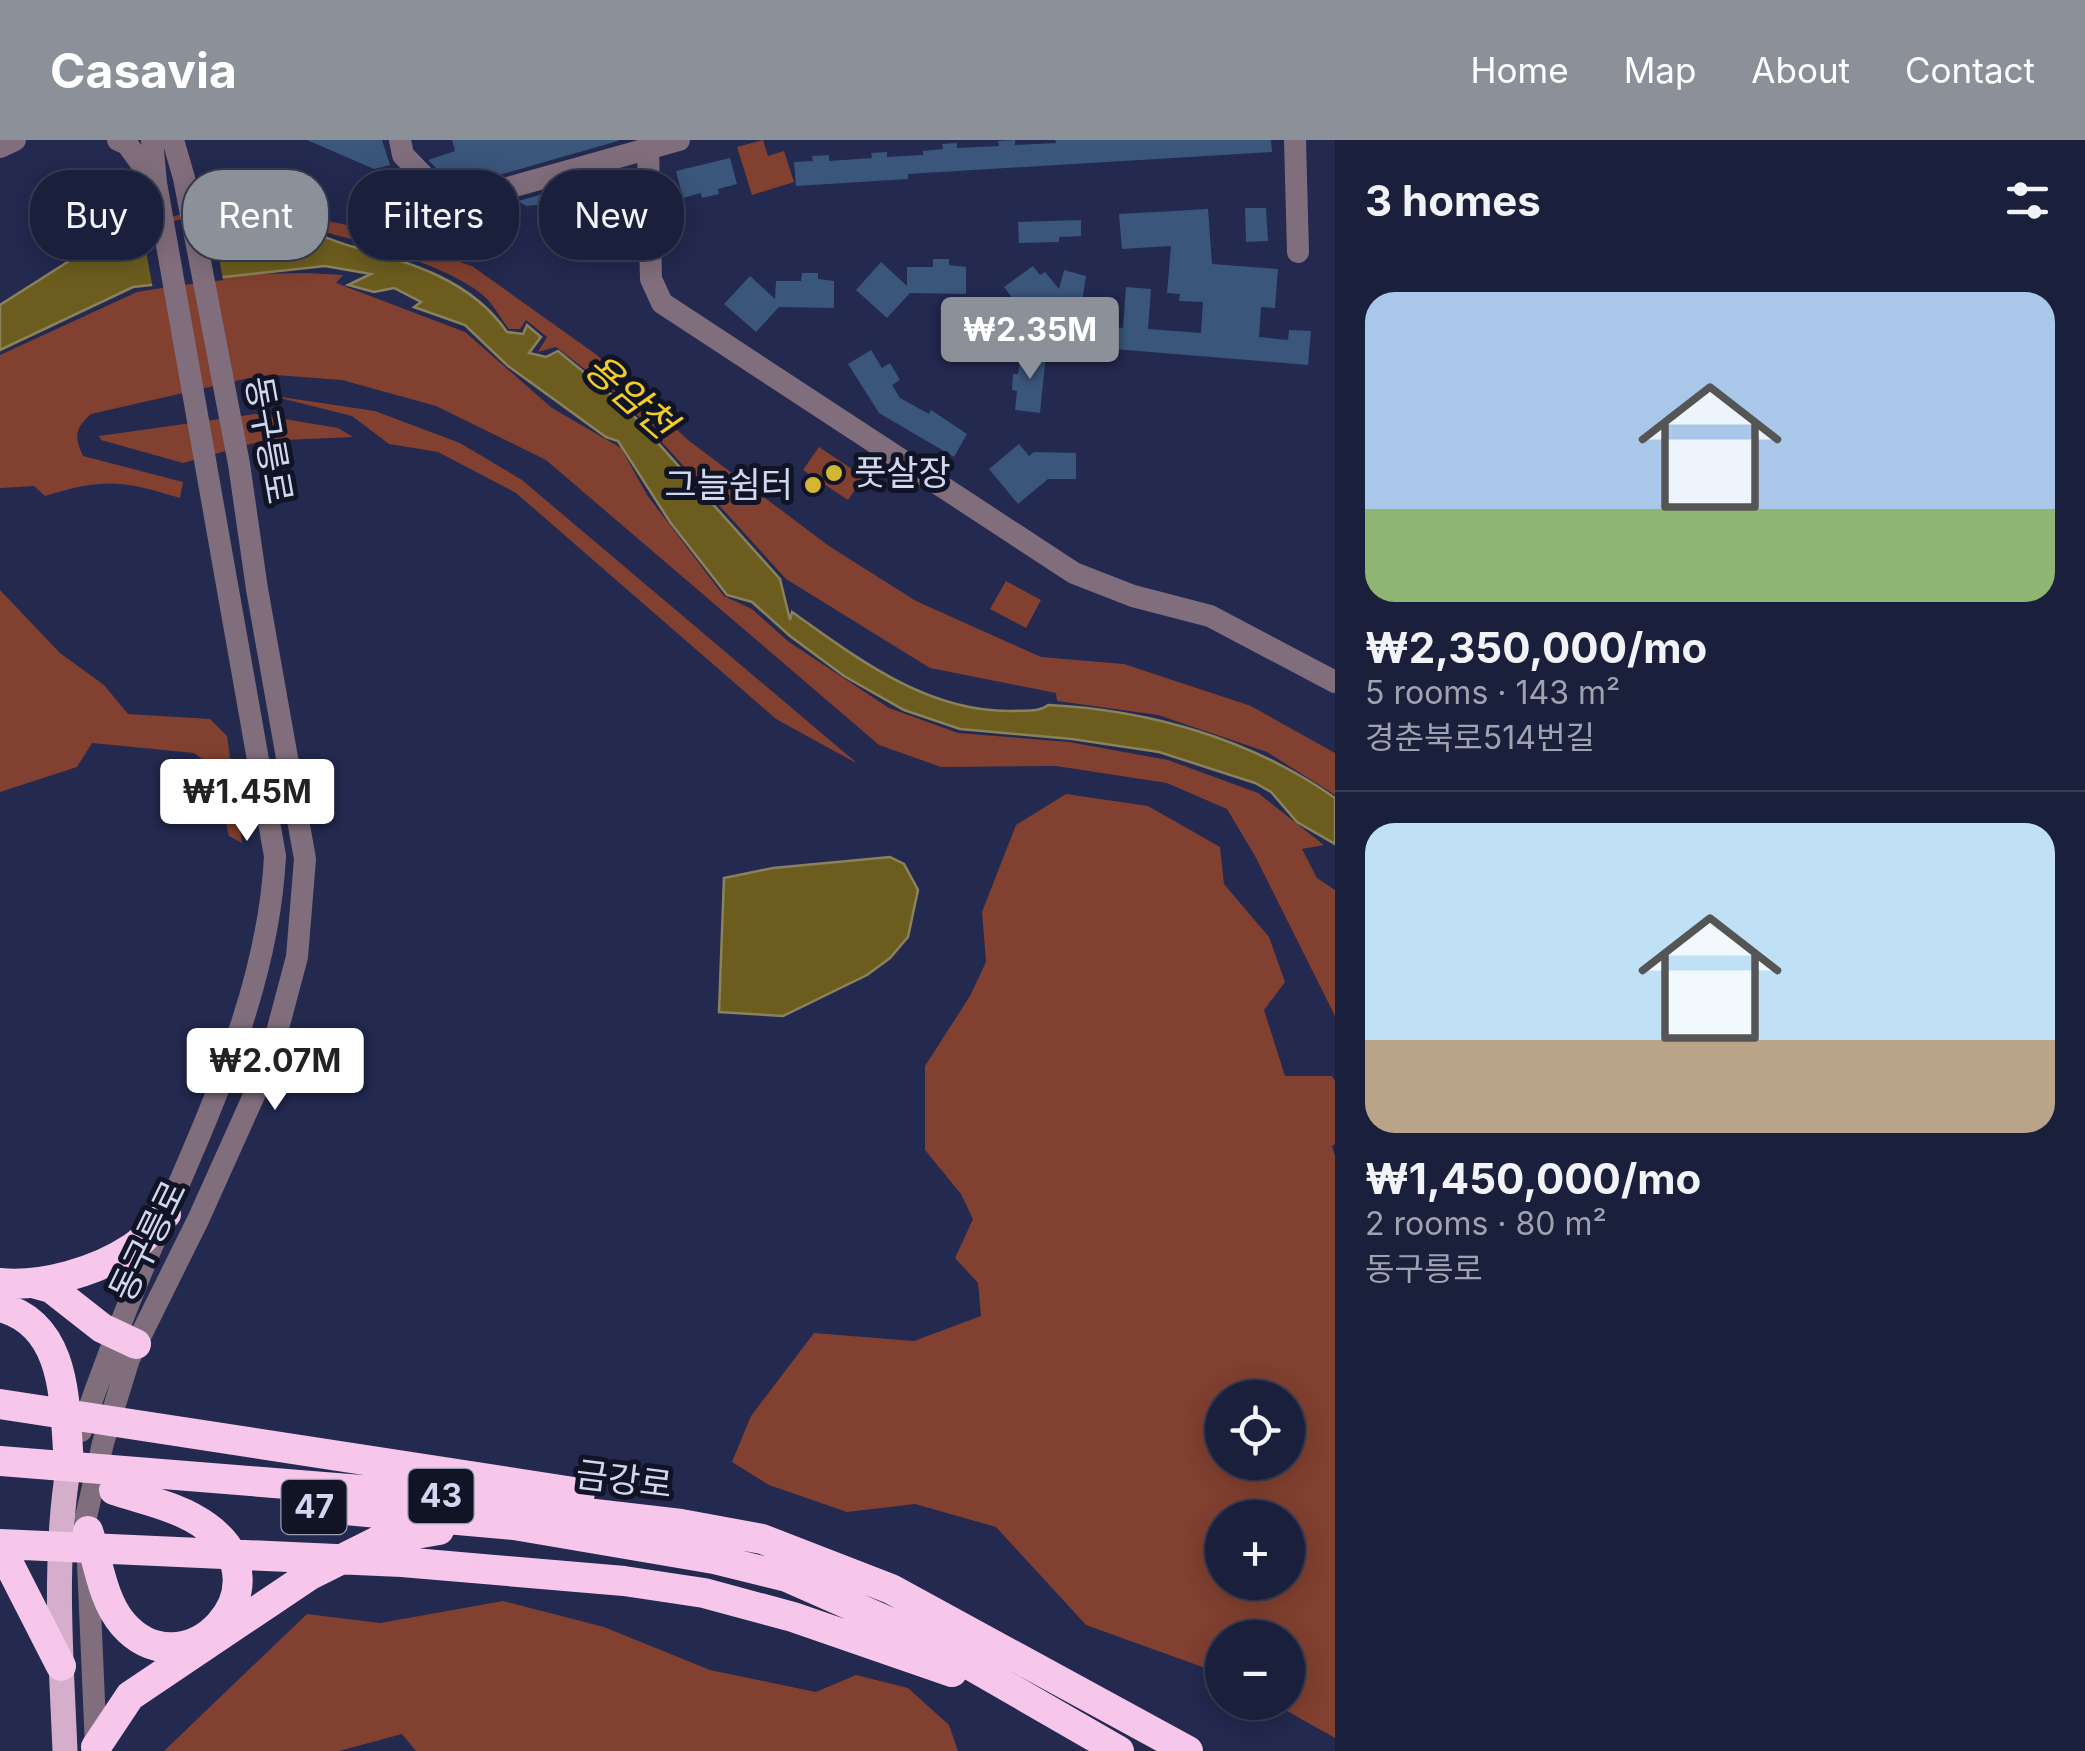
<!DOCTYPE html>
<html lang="en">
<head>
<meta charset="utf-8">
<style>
	:root { --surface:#1a1f3b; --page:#272c46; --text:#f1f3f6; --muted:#9fa2af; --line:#383d55; --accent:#8c9099 }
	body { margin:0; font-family:Inter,"Noto Sans KR",sans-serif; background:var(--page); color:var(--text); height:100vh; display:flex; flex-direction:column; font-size:38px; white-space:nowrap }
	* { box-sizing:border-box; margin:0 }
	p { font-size:32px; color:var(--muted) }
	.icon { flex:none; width:55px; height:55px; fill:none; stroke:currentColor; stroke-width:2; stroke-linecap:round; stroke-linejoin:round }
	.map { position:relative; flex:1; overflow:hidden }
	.sheet { display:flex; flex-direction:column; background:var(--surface); width:750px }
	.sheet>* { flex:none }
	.hud { position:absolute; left:30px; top:30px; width:950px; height:90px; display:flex; gap:20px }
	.fabs { position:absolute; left:1205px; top:1240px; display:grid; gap:20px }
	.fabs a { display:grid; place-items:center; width:100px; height:100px; border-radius:50%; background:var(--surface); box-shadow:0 5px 25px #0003,0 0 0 2px var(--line); font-size:50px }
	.price { position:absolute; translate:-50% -85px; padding:0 22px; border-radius:10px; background:#fff; color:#222; font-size:32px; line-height:65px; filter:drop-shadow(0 2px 5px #0008) }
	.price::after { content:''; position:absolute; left:50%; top:60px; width:30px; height:22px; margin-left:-15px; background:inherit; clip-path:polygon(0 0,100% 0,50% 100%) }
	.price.active { background:var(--accent); color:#fff }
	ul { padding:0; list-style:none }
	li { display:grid; align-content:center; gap:20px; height:530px; padding:0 30px }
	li+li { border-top:2px solid var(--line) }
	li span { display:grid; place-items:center; height:310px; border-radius:30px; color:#555 }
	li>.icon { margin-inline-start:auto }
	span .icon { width:180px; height:180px; fill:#fffc; stroke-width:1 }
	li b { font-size:42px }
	h2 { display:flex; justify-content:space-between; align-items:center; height:120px; padding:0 30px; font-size:42px }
	.pill { padding:0 35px; border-radius:40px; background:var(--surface); box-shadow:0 5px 25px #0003,0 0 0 2px var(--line); font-size:35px; line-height:90px }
	.pill.active { background:var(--accent); color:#fff }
	header { display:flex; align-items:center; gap:60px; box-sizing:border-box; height:140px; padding:0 50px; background:var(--accent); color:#fff }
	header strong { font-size:48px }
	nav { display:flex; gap:55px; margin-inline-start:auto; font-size:35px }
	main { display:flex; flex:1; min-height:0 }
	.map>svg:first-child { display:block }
	.green { fill:#814030; fill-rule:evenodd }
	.water { fill:#6c5d1e; stroke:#8a825d; stroke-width:2.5 }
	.pier { fill:#23294f }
	.building { fill:#3a567b }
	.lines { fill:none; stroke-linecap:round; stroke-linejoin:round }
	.minor { stroke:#816e7c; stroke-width:22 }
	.major { stroke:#d5aecb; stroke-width:25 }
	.highway { stroke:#f6c7ea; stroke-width:30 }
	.poi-dot { fill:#d4b635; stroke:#111425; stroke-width:4 }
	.labels { text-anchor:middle; stroke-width:10; stroke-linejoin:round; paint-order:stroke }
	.shield { fill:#111425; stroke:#979cb3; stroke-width:2.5 }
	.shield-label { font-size:32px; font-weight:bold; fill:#d1d7f0 }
	.street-label { font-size:35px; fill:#d1d7f0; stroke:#111425 }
	.poi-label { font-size:35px; fill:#d1d7f0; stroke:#111425; text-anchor:start }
	.water-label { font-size:38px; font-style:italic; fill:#f1cd25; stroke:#111425 }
</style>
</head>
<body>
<header>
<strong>Casavia</strong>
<nav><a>Home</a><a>Map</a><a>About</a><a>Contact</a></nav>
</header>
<main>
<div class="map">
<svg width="1335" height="1611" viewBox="0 0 1335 1611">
	<rect width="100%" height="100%" fill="#23294f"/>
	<!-- green -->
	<path class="green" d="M763,0L768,16L784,11L794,42L752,55L737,7Z
		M217,65H238L343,84L472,126L597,215L688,300L829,406L916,461L1041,517L1124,524L1251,566L1335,613V655L1267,612L1158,575L1057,561L1056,553L930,528L786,439L621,257L556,207L538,212L547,197L526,180L520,189H509C501,179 495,167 486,158C447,119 274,73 217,76C184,78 132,95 97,102L98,96Z
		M305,133L343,135L336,143L465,192L552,268L621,308L647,355L724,456L752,469L789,502L889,568L958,593L1069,602L1168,620L1258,653L1324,705L1302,709L1317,738L1335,750V876L1255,716L1227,669L1167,643L1056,626L941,627L879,605L546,320L436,266L342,240L275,235L249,238L91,274C75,288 74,297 83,316L183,342L180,358C121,340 104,338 45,356L34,346L0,348V215L137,152L247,134Z
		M268,255L375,271L460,303L522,340L858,624L776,579L516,353L438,312L389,304L352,276Z
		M255,274L338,288L353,297L261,301L183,323L101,300L99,296Z
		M819,307L864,337L848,360L803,330Z
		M1006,441L1041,460L1026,488L990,469Z
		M0,450L60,513L104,545L128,574L210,579L227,596L242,703L229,696L212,626L194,613L92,603L77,627L0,652Z
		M1066,654L1148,666L1220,707L1224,744L1269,797L1285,842L1264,870L1285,936H1332L1335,941V1004L1332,1006L1335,1016V1598L1273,1563L1288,1562V1498H1222V1534L1086,1485L996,1387L915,1364L847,1372L769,1345L732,1322L751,1276L814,1193L914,1201L981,1176L978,1143L955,1118L973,1079L961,1054L925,1010V926L970,856L986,822L982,772L1016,685ZM1222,1258H1288V1322H1222ZM1222,1378H1288V1442H1222Z
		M503,1461L604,1487L710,1530L816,1552L856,1535L908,1548L949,1585L958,1611H416L402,1594L339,1611H164L307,1474L380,1483Z"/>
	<!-- water -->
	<path class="water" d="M217,76C243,82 268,83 294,88C314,91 334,102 354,107C412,123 471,140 507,192L523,194L527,185L541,197L529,213L546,217L558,211L623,264L780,439L790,480L792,472C857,518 926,572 1011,571C1024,570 1038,573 1048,565C1150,570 1251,599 1335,658V704L1297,682L1271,652L1255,643L1159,612L1072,599L960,589L904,570L844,536L790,496L752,462L727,455L670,382L618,301L606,297L508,226L465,185L414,167L421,162L394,148L374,152L348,145L371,134L325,126L133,147L0,210V165L69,121L115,100Z
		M890,717L904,724L918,750L908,797L890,818L867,835L783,876L719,872L724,738L773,728Z"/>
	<!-- pier -->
	<path class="pier" d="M211,72L223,140L153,149L142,89Z"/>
	<!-- building -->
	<path class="building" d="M307,0H382L390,25L374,29Z
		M452,0H618V1L471,43L463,42L461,36L448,40L428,20L455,11Z
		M1015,0V5L1056,3L1055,0H1271L1272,12L908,34V39L796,46L794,22L813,21L812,16L829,15V21L872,18L871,13L887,12V17L923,15V11L943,9L942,4L957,3V8L999,6L998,1Z
		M730,18L737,44L718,49L719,54L702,58L701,53L683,58L676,31Z
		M629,30L634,59L606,67L604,58L526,66L518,61Z
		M1245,68H1266L1268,101L1246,102Z
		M1208,69L1212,124L1278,129L1275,168L1261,167L1259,197L1288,200L1289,190L1311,191L1308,225L1114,209L1116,187L1123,188L1126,147L1151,149L1148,189L1201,193L1203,162L1179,161L1180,154L1167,153L1171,106L1122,109L1119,74Z
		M1081,80V96L1059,97V102L1019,103L1018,82Z
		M933,119H949V125L966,127V154L910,153L887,178L856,150L881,122L907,146V127H933Z
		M1033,126L1040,135L1045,132L1059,149L1064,130L1086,136L1082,162L1059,158L1029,180L1004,147Z
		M802,133H818V139L834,141V168L779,167L756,192L724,164L750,136L775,159L776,141H801Z
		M871,210L882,228L890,223L900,240L892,245L900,258L929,274L931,270L967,294L954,317L879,273L848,224Z
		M1021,212L1046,214L1040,273L1015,270L1017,251L1012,250L1013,234H1018Z
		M1019,304L1029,316L1034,312L1076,313V339H1048L1018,364L989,329Z"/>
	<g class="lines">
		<!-- minor -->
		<path class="minor" d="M118,0L127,4L154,41
			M400,0L403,15L442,55L472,58L679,0
			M1295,0L1298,112
			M0,7L15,0
			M648,7L651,139L662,163L1074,433L1133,456L1210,476L1335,542
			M81,1291C107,1216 136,1143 167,1071C216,958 269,840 275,716L156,43L152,0
			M96,1607L86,1377L103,1303L129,1219L198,1080L269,922L297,817L305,719L257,449L239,324L184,38L173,0"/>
		<!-- major -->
		<path class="major" d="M65,1611C61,1513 53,1420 69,1323"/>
		<!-- highway -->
		<path class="highway" d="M0,1143C42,1147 96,1132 132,1108C145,1100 155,1085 166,1074
			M33,1143L51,1148L102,1188L136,1204
			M0,1167C69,1185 64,1266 69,1323
			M0,1264L580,1353
			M0,1321L448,1357L681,1384L762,1399L891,1449L1188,1611
			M322,1368L514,1385L714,1419L787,1437L916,1494L1119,1611
			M88,1391C98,1420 102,1460 123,1484C185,1555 290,1447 207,1387C181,1367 144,1360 114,1350
			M0,1404L402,1422L624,1441L704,1453L793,1477L952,1532
			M0,1418L10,1426L61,1526
			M96,1607L130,1556L310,1435L380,1400L439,1390"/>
	</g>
	<!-- markers -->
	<g class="poi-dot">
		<circle cx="834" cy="333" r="10"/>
		<circle cx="813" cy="345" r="10"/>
	</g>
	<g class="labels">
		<!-- shield labels -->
		<g class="shield">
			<rect x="408.5" y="1329" width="65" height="54" rx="8"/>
			<rect x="281.5" y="1340" width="65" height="54" rx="8"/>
		</g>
		<g class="shield-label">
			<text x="441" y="1367">43</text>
			<text x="314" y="1378">47</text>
		</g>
		<!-- street labels -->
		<g class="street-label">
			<text transform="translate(269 300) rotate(80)" y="12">동구릉로</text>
			<text transform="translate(148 1101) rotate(-64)" y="12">동구릉로</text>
			<text transform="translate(624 1340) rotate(7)" y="12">금강로</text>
		</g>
		<!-- poi labels -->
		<g class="poi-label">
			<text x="854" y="345">풋살장</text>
			<text x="793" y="357" text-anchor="end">그늘쉼터</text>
		</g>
		<!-- water labels -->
		<g class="water-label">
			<text transform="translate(630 256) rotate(41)" y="13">용암천</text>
		</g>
	</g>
</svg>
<div class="fabs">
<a><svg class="icon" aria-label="locate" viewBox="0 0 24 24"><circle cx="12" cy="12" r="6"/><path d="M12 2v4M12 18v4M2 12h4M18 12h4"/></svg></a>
<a>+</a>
<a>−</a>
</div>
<b class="price active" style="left:1030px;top:242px">₩2.35M</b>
<b class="price" style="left:247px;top:704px">₩1.45M</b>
<b class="price" style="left:275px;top:973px">₩2.07M</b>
<div class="hud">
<a class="pill">Buy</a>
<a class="pill active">Rent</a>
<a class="pill">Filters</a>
<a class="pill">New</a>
</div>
</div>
<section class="sheet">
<h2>3 homes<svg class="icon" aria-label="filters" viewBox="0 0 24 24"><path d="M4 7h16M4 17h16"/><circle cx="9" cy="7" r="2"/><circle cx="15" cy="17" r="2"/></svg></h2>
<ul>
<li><span style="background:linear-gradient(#a9c7e8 70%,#8fb573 0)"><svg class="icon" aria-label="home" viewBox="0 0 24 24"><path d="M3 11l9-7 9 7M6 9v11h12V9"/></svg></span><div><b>₩2,350,000/mo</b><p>5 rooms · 143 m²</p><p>경춘북로514번길</p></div></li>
<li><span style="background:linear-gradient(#bfe0f5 70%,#b9a48a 0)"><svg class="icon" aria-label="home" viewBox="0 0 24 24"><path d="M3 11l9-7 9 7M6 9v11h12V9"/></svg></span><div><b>₩1,450,000/mo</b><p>2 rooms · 80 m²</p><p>동구릉로</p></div></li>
</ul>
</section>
</main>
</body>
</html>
